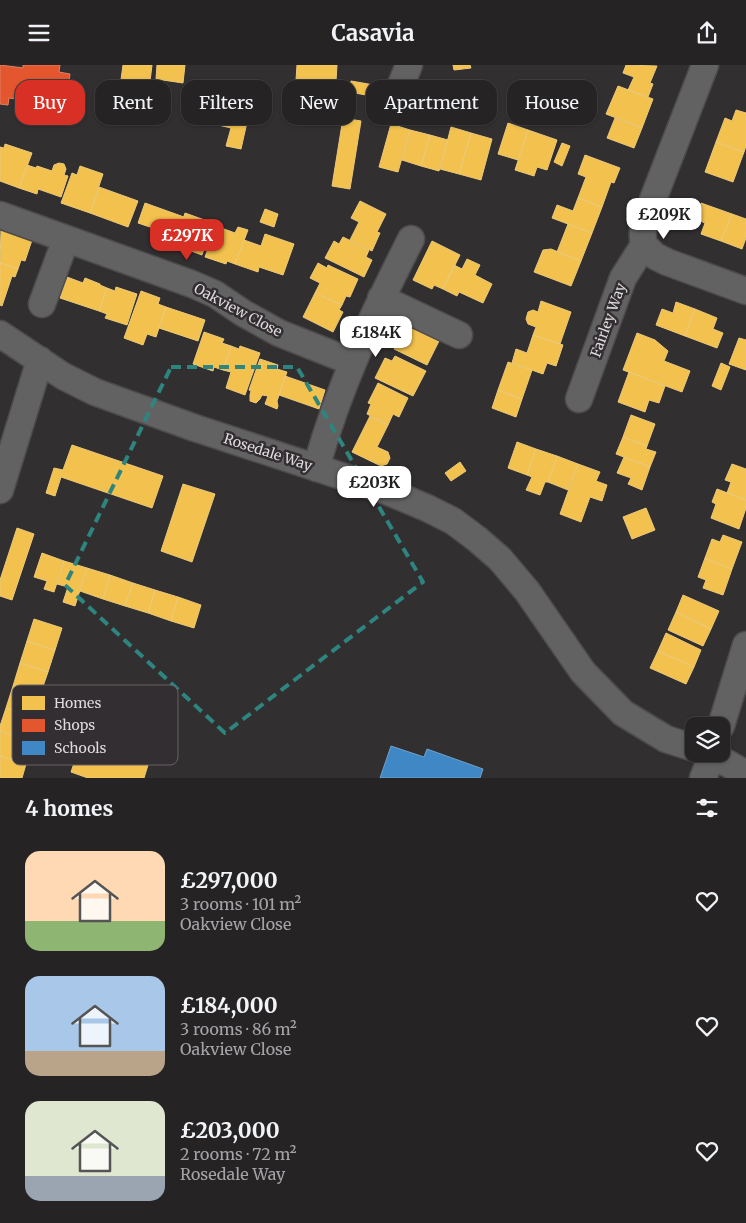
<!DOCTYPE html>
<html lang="en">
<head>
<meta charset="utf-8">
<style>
	:root { --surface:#262325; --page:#322f32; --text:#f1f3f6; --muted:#a4a4a7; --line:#424042; --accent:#d93025 }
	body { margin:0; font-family:Merriweather,serif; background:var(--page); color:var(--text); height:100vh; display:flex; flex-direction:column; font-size:19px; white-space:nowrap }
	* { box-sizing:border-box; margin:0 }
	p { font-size:16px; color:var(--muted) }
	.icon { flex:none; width:28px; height:28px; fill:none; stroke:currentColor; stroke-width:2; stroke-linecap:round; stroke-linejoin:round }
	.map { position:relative; height:713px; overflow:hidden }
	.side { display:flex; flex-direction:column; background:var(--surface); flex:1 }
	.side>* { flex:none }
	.hud { position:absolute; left:15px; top:15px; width:716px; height:45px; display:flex; gap:10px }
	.buttons { position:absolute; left:685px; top:652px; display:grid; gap:10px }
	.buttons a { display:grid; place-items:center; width:45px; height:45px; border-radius:10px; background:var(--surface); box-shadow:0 1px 4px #0004,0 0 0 1px var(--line); font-size:25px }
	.price { position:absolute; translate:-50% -42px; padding:0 11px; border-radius:10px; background:#fff; color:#222; font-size:16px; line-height:32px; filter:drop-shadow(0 1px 2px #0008) }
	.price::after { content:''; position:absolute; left:50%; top:30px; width:15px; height:11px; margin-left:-8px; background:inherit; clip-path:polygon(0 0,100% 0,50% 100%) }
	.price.on { background:var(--accent); color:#fff }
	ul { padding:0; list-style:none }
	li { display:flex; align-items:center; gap:15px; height:125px; padding:0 25px }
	li span { display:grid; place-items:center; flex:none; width:140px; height:100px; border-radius:15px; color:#555 }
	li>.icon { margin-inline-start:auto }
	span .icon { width:60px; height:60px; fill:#fffc; stroke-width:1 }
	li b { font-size:21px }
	h2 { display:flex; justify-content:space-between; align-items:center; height:60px; padding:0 25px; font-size:21px }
	.pill { padding:0 18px; border-radius:15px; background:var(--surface); box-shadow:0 1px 4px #0004,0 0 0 1px var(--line); font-size:18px; line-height:45px }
	.pill.on { background:var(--accent); color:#fff }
	header { display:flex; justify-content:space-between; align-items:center; height:65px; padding:0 25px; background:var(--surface); font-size:22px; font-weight:700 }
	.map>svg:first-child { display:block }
	.homes { fill:#f2c14e; stroke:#ecc979 }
	.shops { fill:#e4572e; stroke:#e27f62 }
	.schools { fill:#3f88c5; stroke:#6ea1cc }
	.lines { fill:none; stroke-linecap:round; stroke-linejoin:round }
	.minor-casing { stroke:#4d4b4d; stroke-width:29 }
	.minor { stroke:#626262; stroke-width:26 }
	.marked { fill:none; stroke:#2e857f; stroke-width:4; stroke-dasharray:10 6; stroke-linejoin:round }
	.labels { text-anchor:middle; stroke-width:5; stroke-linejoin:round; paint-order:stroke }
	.street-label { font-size:14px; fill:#dddbdd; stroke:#332e31 }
	.key { fill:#332e31; stroke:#666265; stroke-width:1 }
	.key-label { font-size:14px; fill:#dddbdd }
</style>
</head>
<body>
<header><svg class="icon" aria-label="menu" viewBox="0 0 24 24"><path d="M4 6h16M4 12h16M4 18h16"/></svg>Casavia<svg class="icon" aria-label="share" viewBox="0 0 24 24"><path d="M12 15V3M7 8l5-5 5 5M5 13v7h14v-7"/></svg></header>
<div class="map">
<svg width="746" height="713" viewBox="0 0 746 713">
	<rect width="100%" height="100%" fill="#322f31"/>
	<!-- homes -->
	<path class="homes" d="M123,0H152L149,25L120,22Z
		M157,0H185L183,18L156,14Z
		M297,0H337L336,16L296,15Z
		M453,0H470L471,3L454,5Z
		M626,0L657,1L650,18L653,19L648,32L628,25L634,12L623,8Z
		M351,16L374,20L372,31L349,27Z
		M618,21L653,34L642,63L606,49Z
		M221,28L252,35L241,84L226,81L231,63L214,59Z
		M736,45L746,48V81L744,87L716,77L725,53L732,56Z
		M343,53L361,56L350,124L332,121Z
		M615,53L642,63L634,83L607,73Z
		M508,58L528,65L518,95L498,89Z
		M391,59L410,65L398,107L379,102Z
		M451,62L471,68L459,109L440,104Z
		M410,65L430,70L421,101L402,95Z
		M528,65L557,75L547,105L537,102L534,111L515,105Z
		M471,68L492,74L481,115L459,109Z
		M430,70L448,75L439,106L421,101Z
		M716,77L744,87L733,117L705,107Z
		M562,78L570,81L562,101L554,97Z
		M5,79L32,88L19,123L0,116V82L4,83Z
		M585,90L620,103L614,118L611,117L602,142L578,133L586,112L578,109Z
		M59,98L64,99L66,104L64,110L68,111L61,132L38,124L37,129L19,123L27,100L36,103L37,101L52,106L54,100Z
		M80,101L103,109L90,148L61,138L72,108L77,110Z
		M99,122L138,136L128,162L90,148Z
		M578,133L602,142L592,168L552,153L557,140L573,146Z
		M360,136L386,149L377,167L380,168L372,186L350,175L359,157L351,153Z
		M145,138L184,152L176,176L158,169L159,165L138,158Z
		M701,138L732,149L721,176L701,169L705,158L695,154L696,152L690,150L688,146L690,140L694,139L700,141Z
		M265,144L278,149L274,162L260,157Z
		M185,148L213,158L202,190L183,183L184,179L176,176Z
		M732,149L746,154V173L742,184L721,176Z
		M568,159L592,168L581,196L557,187Z
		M216,161L235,168L238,162L248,165L235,199L227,196L226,199L205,192Z
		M1,164L32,175L25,196L21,195L18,204L0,198Z
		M265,169L294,179L283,210L259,202L258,207L235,199L244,175L261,181Z
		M343,172L369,185L366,192L372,195L364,212L325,193L334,176L339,179Z
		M432,176L460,190L443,224L434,220L432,224L413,215Z
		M551,184L581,196L571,221L534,207L543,185Z
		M467,194L480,200L475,210L492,219L483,238L459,227L457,231L443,224L454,200L462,204Z
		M0,198L18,204L15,212L12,211L2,241L0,240Z
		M318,198L327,203L328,200L358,214L350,232L346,231L342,240L315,228L320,218L310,213Z
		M67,212L83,218L85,213L100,219V220L107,223L99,246L60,233Z
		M116,222L137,229L127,260L105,253L107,249L99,246L107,223L115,226Z
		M141,226L160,233L158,239L166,242L156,272L147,269L143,280L124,273Z
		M315,228L342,240L339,245L343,247L333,267L303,252Z
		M541,236L571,247L560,279L533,270L536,262L528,259L526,254L528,247L533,245L538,247Z
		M676,237L695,244L685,271L656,260L662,244L673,248Z
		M166,242L205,255L198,276L159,263Z
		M695,244L717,253L713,264L723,268L717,283L685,271Z
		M402,259L439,276L427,300L394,284L396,280L393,278Z
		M204,267L224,274L222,278L231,281L223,305L214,302L213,306L193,299Z
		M637,268L655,275L668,286L664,296L690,306L682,327L623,305Z
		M533,270L563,280L556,301L547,298L543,309L512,298L516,284L527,288Z
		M739,273L746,275V305L729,299Z
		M231,281L239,284L240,281L260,288L245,330L226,323L231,307L223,305Z
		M395,291L426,306L413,331L375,313L385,293L392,296Z
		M260,294L278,300L277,304L287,307L277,336L278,341L277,344L265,339L268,331L262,330L260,334L256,338L250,336V330L251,326L249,325Z
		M508,297L532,305L522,334L498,325Z
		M721,298L730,302L721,325L712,321Z
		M629,307L665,321L659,338L649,335L645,347L618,337Z
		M285,311L325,325L319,344L279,330Z
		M378,318L408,333L399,352L393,349L388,360L367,349L371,339L368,338Z
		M498,325L522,334L516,352L492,343Z
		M631,350L655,359L647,381L623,372Z
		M370,351L388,360L377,382L388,387L390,393L387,399L381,401L352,387Z
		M623,372L647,381L646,384L656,387L650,402L616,389Z
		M517,377L536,384L527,410L508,403Z
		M72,380L163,411L152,443L61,412L55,431L46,428L54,403L63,405Z
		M536,384L557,391L548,417H545L540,430L526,425L532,412L527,410Z
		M557,391L578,399L568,425L548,417Z
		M624,392L650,402L642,425L628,419L631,413L617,408Z
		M460,397L466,406L451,416L445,408Z
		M578,399L600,407L596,416L607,420L602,436L590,432L581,457L560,449Z
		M732,399L746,404V435L727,428L731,417L725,415Z
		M183,419L215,429L192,497L161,486Z
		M717,424L746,435V443L739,464L711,453L716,439L712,437Z
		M646,443L655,465L632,474L623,452Z
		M17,463L34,469L12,535L0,531V515Z
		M723,470L742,477L732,504L705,493L712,474L720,477Z
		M42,488L64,496L54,527L44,524L47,516L34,512Z
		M705,493L732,504L723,530L703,523L706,515L698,512Z
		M64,496L87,503L75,541L63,537L68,522L57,519Z
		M87,503L110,510L103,534L80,526Z
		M110,510L133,518L125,541L103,534Z
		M133,518L155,525L148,548L125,541Z
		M155,525L178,532L171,556L148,548Z
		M683,530L719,546L711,564L676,547Z
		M178,532L201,540L194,563L171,556Z
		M676,547L711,564L703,581L668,565Z
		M34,554L62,563L55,585L27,576Z
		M666,568L701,585L694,602L658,586Z
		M27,576L55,585L48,607L20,598Z
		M658,586L694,602L686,619L650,603Z
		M20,598L48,607L40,630L13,621Z
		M13,621L40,630L33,652L6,643Z
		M6,643L33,652L26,674L0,666V661Z
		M0,666L34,677L26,699L0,691Z
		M81,678L148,700L144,713H88L71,707Z
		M0,691L26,699L22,713H0Z"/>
	<!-- shops -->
	<path class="shops" d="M0,0L23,3V0H60L59,7L70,9L66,40L61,39L60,49L15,44L16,34L9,33L8,40L0,39Z"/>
	<!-- schools -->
	<path class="schools" d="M391,681L424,692L427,684L483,704L480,713H380Z"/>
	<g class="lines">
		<defs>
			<path id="minor" d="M398,27L409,0
				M0,150L192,219L215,229L243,248L279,268L352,297
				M644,180L655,191L667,197L746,226
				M381,233L459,270
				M42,239L66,174
				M0,269L63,311L95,327L195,363L384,425L427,443L453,456L477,474L500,494L527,526L583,607L623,648L666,674L694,683
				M579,334L623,213L644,180C641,169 644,160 647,150L705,0
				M316,403C339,321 373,249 411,174
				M0,425L40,295
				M721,661L746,580
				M711,689L746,709
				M703,713L713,689"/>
		</defs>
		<!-- minor casing -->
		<use href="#minor" class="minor-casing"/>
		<!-- minor -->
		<use href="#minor" class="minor"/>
	</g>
	<!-- marked area -->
	<path class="marked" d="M171,302H297L423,517L225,668L65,520Z"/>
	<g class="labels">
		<!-- street labels -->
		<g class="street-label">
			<text transform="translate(238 245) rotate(28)" y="5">Oakview Close</text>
			<text transform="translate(608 255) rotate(-70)" y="5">Fairley Way</text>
			<text transform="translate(268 387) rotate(18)" y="5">Rosedale Way</text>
		</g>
	</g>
	<!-- legend -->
	<rect x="12" y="620" width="166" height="80" rx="8" class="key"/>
	<rect x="22" y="631" width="23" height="14" fill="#f2c14e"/>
	<rect x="22" y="654" width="23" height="13" fill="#e4572e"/>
	<rect x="22" y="676" width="23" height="14" fill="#3f88c5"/>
	<g class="key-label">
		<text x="54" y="643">Homes</text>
		<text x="54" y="665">Shops</text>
		<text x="54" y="688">Schools</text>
	</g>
</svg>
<div class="buttons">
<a><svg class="icon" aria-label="layers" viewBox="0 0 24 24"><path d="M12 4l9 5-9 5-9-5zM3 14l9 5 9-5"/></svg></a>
</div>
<b class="price" style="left:664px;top:175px">£209K</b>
<b class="price on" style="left:187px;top:196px">£297K</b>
<b class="price" style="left:376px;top:293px">£184K</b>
<b class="price" style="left:374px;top:443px">£203K</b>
<div class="hud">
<a class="pill on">Buy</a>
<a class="pill">Rent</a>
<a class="pill">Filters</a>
<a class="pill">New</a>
<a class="pill">Apartment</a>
<a class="pill">House</a>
</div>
</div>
<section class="side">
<h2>4 homes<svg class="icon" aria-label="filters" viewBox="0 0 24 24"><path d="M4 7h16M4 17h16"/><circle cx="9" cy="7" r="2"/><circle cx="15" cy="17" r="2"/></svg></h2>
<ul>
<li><span style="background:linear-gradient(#ffd9b3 70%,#8fb573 0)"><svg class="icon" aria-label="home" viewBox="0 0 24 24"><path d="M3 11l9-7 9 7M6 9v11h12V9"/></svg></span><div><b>£297,000</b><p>3 rooms · 101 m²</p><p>Oakview Close</p></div><svg class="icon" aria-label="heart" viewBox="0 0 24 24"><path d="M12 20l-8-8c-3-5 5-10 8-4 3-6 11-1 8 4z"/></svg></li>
<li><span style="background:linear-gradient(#a9c7e8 75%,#b9a48a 0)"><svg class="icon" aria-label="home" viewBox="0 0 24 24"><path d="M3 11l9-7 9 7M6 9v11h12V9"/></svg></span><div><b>£184,000</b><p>3 rooms · 86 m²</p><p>Oakview Close</p></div><svg class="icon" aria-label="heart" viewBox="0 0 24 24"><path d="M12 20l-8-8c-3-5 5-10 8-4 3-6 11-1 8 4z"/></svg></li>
<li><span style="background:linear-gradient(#dfe7d0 75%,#9aa5b1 0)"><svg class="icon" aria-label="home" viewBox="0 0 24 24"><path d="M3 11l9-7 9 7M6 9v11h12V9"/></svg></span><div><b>£203,000</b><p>2 rooms · 72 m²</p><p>Rosedale Way</p></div><svg class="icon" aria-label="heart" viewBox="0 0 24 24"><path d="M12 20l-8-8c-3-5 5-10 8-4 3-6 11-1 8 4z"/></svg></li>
</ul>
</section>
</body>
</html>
